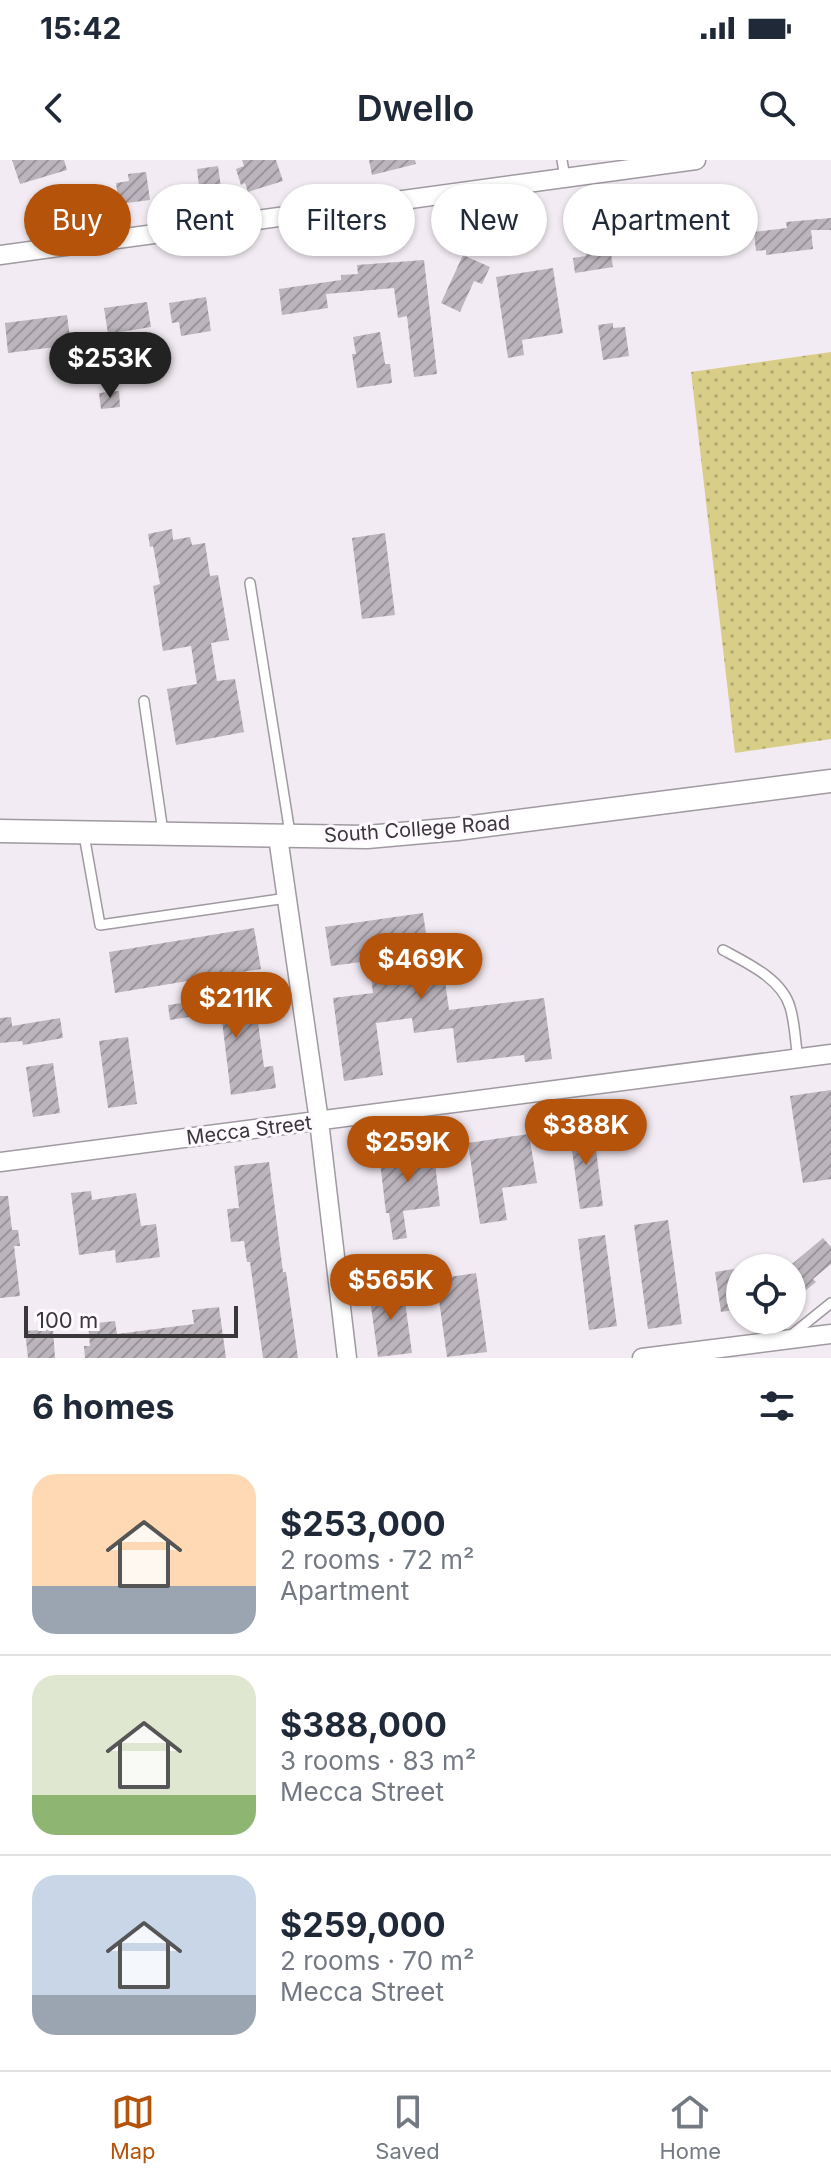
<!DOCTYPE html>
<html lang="en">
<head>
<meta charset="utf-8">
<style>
	:root { --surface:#fff; --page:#f6f6f7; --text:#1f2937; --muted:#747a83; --line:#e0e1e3; --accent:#b45309 }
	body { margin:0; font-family:Inter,sans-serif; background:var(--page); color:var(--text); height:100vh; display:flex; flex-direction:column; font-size:30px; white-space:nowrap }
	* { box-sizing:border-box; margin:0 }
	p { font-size:26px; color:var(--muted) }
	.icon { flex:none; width:44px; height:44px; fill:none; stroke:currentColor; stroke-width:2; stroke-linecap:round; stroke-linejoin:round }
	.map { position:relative; height:1198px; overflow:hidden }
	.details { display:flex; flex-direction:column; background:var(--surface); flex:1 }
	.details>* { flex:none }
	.banner { position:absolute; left:24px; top:24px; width:784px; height:72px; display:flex; gap:16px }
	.tools { position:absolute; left:726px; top:1094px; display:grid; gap:16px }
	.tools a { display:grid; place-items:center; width:80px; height:80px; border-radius:50%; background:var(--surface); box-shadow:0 2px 6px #0004; font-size:40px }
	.scale { position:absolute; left:24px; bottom:20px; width:214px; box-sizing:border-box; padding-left:8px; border:4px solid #3a373b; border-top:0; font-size:22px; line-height:28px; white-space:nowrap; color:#3a373b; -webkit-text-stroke:6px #fef9ff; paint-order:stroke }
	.price { position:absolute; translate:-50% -68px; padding:0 18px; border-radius:28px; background:var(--accent); color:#fff; font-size:26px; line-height:52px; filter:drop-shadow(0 2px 4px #0008) }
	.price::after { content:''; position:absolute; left:50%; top:48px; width:24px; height:18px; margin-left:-12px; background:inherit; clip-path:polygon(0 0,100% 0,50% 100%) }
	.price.selected { background:#222; color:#fff }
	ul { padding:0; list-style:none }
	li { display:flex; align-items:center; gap:24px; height:200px; padding:0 32px }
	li+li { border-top:2px solid var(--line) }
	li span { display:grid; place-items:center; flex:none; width:224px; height:160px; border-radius:24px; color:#555 }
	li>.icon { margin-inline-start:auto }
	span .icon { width:96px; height:96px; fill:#fffc; stroke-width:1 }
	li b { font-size:34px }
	h2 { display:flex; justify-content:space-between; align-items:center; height:96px; padding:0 32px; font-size:34px }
	.chip { padding:0 28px; border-radius:36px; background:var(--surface); box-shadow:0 2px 6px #0004; font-size:28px; line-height:72px }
	.chip.selected { background:var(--accent); color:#fff }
	.status { display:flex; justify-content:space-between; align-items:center; height:56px; padding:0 40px; background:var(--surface); direction:ltr }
	.status svg { height:22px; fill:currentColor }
	header { display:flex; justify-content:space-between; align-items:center; height:104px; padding:0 32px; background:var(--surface); font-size:36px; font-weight:600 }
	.menu { display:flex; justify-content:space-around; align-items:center; height:112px; border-top:2px solid var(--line); background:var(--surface); font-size:22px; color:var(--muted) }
	.menu a { display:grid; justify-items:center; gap:4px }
	.menu .selected { color:var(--accent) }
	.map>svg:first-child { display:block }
	.grass { fill:url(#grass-dots) }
	.building { fill:url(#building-hatch) }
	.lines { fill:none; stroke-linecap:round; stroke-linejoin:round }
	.service-casing { stroke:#a099a1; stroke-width:12 }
	.minor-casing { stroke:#a099a1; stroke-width:21 }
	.tertiary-casing { stroke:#a099a1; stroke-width:25 }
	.service { stroke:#fff; stroke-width:9 }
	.minor { stroke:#fff; stroke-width:18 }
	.tertiary { stroke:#fff; stroke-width:22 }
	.labels { text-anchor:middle; stroke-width:6; stroke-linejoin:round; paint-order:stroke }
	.street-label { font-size:20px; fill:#3a373b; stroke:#fef9ff }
</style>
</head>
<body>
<div class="status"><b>15:42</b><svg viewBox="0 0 49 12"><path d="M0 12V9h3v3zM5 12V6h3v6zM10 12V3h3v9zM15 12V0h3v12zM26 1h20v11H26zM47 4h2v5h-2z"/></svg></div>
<header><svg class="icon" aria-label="back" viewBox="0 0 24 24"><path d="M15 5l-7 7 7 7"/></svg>Dwello<svg class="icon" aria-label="search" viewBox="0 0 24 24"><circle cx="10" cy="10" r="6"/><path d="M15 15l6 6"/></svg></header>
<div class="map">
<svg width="831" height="1198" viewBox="0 0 831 1198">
	<defs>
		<pattern id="grass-dots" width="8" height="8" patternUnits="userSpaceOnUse" patternTransform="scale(2)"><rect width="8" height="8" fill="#d9ce87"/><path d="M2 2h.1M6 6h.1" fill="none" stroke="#b1a870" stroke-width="1.8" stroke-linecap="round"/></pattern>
		<pattern id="building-hatch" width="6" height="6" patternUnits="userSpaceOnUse" patternTransform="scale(2)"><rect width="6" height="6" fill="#bdb5bd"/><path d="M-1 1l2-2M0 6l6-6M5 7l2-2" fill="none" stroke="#9b949b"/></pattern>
	</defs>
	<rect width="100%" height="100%" fill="#f3ebf3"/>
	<!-- grass -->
	<path class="grass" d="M831,192V579L735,593L691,212Z"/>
	<!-- building -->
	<path class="building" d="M12,0H64L67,10L20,24Z
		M242,0H276L283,21L248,32L245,23L241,25L236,9L244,6Z
		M369,0H415L416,4L372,15Z
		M218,6L222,34L208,36L206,25L199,26L197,9Z
		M146,12L150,40L119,44L116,23L129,21L128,14Z
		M831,58V70H811L813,89L766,95V90L756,91L754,72L787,68L786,62Z
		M735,60L738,82L689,89L686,67Z
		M608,74L613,107L575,113L573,98L586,96L584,78Z
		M463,95L490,107L482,124L474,121L460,152L441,143Z
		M424,100L437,214L414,217L407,156L398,158L394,128L326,134L328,148L282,155L279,129L341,120V115L358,114L357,105Z
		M553,108L563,173L522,180L524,195L508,198L496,117Z
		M206,137L211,171L181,176L179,162L172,163L169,143Z
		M147,142L151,167L108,174L104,148Z
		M67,155L71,185L8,193L5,163Z
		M613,163V168L625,167L629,196L603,200L598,165Z
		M380,172L385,204H390L392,223L357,228L352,194H356L353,177Z
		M119,231L120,247L101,249L99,233Z
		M172,369L173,380L190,377L192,385L205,383L210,416L218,415L229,480L211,483L217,521L235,519L244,572L176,585L167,529L197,524L191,486L163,491L153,426L160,424L153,386L150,387L148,374Z
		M385,373L395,455L362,459L352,378Z
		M423,753L430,801L442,799L449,850L544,838L552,899L525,902L524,895L457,903L453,868L414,873L412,858L376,863L383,915L344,921L333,838L373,833L369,801L331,806L325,767Z
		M254,768L261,809L115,833L109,792Z
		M254,833L264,907L273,906L276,928L231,935L221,852L170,860L168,845Z
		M11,857L12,866L60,858L63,878L23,885L22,881L0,883V858Z
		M128,877L137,944L108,948L99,881Z
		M53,903L60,953L33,957L26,907Z
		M831,930V1019L803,1023L790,936Z
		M593,965L603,1046L580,1049L569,968Z
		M529,974L537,1023L502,1028L507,1060L480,1064L468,983Z
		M433,986L440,1046L403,1051L407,1078L393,1080L389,1053H386L379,993Z
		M269,1002L283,1112H286L298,1198H263L250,1102H247L244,1081L231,1082L227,1049L239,1048L234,1006Z
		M91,1031L92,1040L136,1033L141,1066L156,1064L160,1097L116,1103L115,1090L79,1095L71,1033Z
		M0,1036H8L12,1070H18L20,1086H14L20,1136L0,1138Z
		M668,1060L682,1164L648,1169L634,1065Z
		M605,1075L617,1166L589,1170L578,1079Z
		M823,1078L831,1087V1104L813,1119L816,1122L800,1135L792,1125V1104Z
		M740,1108V1149L721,1152L715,1112Z
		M476,1113L487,1192L447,1197L436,1119Z
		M403,1127L412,1193L378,1197L369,1132Z
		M219,1147L226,1198H85L84,1186H90L88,1164L115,1161L117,1174L194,1164L192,1150Z
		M53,1169L55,1198H28L25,1171Z"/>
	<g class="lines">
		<defs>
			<path id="service" d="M562,0L565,18
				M250,423L290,673
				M144,541L163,672
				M84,675L100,765L287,738
				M723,790C747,803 782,819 790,847C795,863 795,881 798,898
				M790,1176L831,1143"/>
			<path id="minor" d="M0,95L696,0
				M278,677L319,961L347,1198
				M0,1002L831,894
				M642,1198L831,1174"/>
			<path id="tertiary" d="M0,671L367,677L457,669L831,621"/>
		</defs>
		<!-- service casing -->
		<use href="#service" class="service-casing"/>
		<!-- minor casing -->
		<use href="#minor" class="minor-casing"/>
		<!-- tertiary casing -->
		<use href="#tertiary" class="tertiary-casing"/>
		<!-- service -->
		<use href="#service" class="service"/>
		<!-- minor -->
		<use href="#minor" class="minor"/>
		<!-- tertiary -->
		<use href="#tertiary" class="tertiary"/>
	</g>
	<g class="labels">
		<!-- street labels -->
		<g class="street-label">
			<text transform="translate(417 669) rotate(-4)" y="7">South College Road</text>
			<text transform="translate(249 970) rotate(-7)" y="7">Mecca Street</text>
		</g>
	</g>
</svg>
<div class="tools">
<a><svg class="icon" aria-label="locate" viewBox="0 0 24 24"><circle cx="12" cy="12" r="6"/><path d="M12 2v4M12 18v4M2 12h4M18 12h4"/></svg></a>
</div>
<div class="scale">100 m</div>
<b class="price selected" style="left:110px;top:240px">$253K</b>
<b class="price" style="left:421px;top:841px">$469K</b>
<b class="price" style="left:236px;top:880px">$211K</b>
<b class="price" style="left:586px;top:1007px">$388K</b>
<b class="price" style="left:408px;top:1024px">$259K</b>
<b class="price" style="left:391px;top:1162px">$565K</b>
<div class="banner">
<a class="chip selected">Buy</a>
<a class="chip">Rent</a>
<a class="chip">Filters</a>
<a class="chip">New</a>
<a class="chip">Apartment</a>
</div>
</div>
<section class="details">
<h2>6 homes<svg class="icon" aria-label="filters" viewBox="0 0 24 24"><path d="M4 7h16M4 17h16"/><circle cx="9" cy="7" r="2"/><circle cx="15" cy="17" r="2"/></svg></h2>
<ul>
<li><span style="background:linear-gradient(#ffd9b3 70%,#9aa5b1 0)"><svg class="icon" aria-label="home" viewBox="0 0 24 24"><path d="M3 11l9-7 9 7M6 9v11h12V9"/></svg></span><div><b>$253,000</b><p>2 rooms · 72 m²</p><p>Apartment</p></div></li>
<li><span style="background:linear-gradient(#dfe7d0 75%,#8fb573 0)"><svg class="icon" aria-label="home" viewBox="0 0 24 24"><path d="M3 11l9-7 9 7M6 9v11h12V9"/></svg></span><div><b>$388,000</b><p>3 rooms · 83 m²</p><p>Mecca Street</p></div></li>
<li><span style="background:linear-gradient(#c9d6e8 75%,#9aa5b1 0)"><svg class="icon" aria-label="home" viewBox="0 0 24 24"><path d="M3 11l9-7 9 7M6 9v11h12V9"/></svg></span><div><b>$259,000</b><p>2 rooms · 70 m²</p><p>Mecca Street</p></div></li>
</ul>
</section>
<nav class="menu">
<a class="selected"><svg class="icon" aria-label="map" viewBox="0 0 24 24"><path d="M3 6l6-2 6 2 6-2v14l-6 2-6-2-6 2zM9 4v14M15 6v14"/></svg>Map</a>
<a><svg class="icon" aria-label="saved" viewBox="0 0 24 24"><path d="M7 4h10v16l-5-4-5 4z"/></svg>Saved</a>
<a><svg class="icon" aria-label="home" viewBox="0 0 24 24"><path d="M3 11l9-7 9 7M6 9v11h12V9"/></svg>Home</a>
</nav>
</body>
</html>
